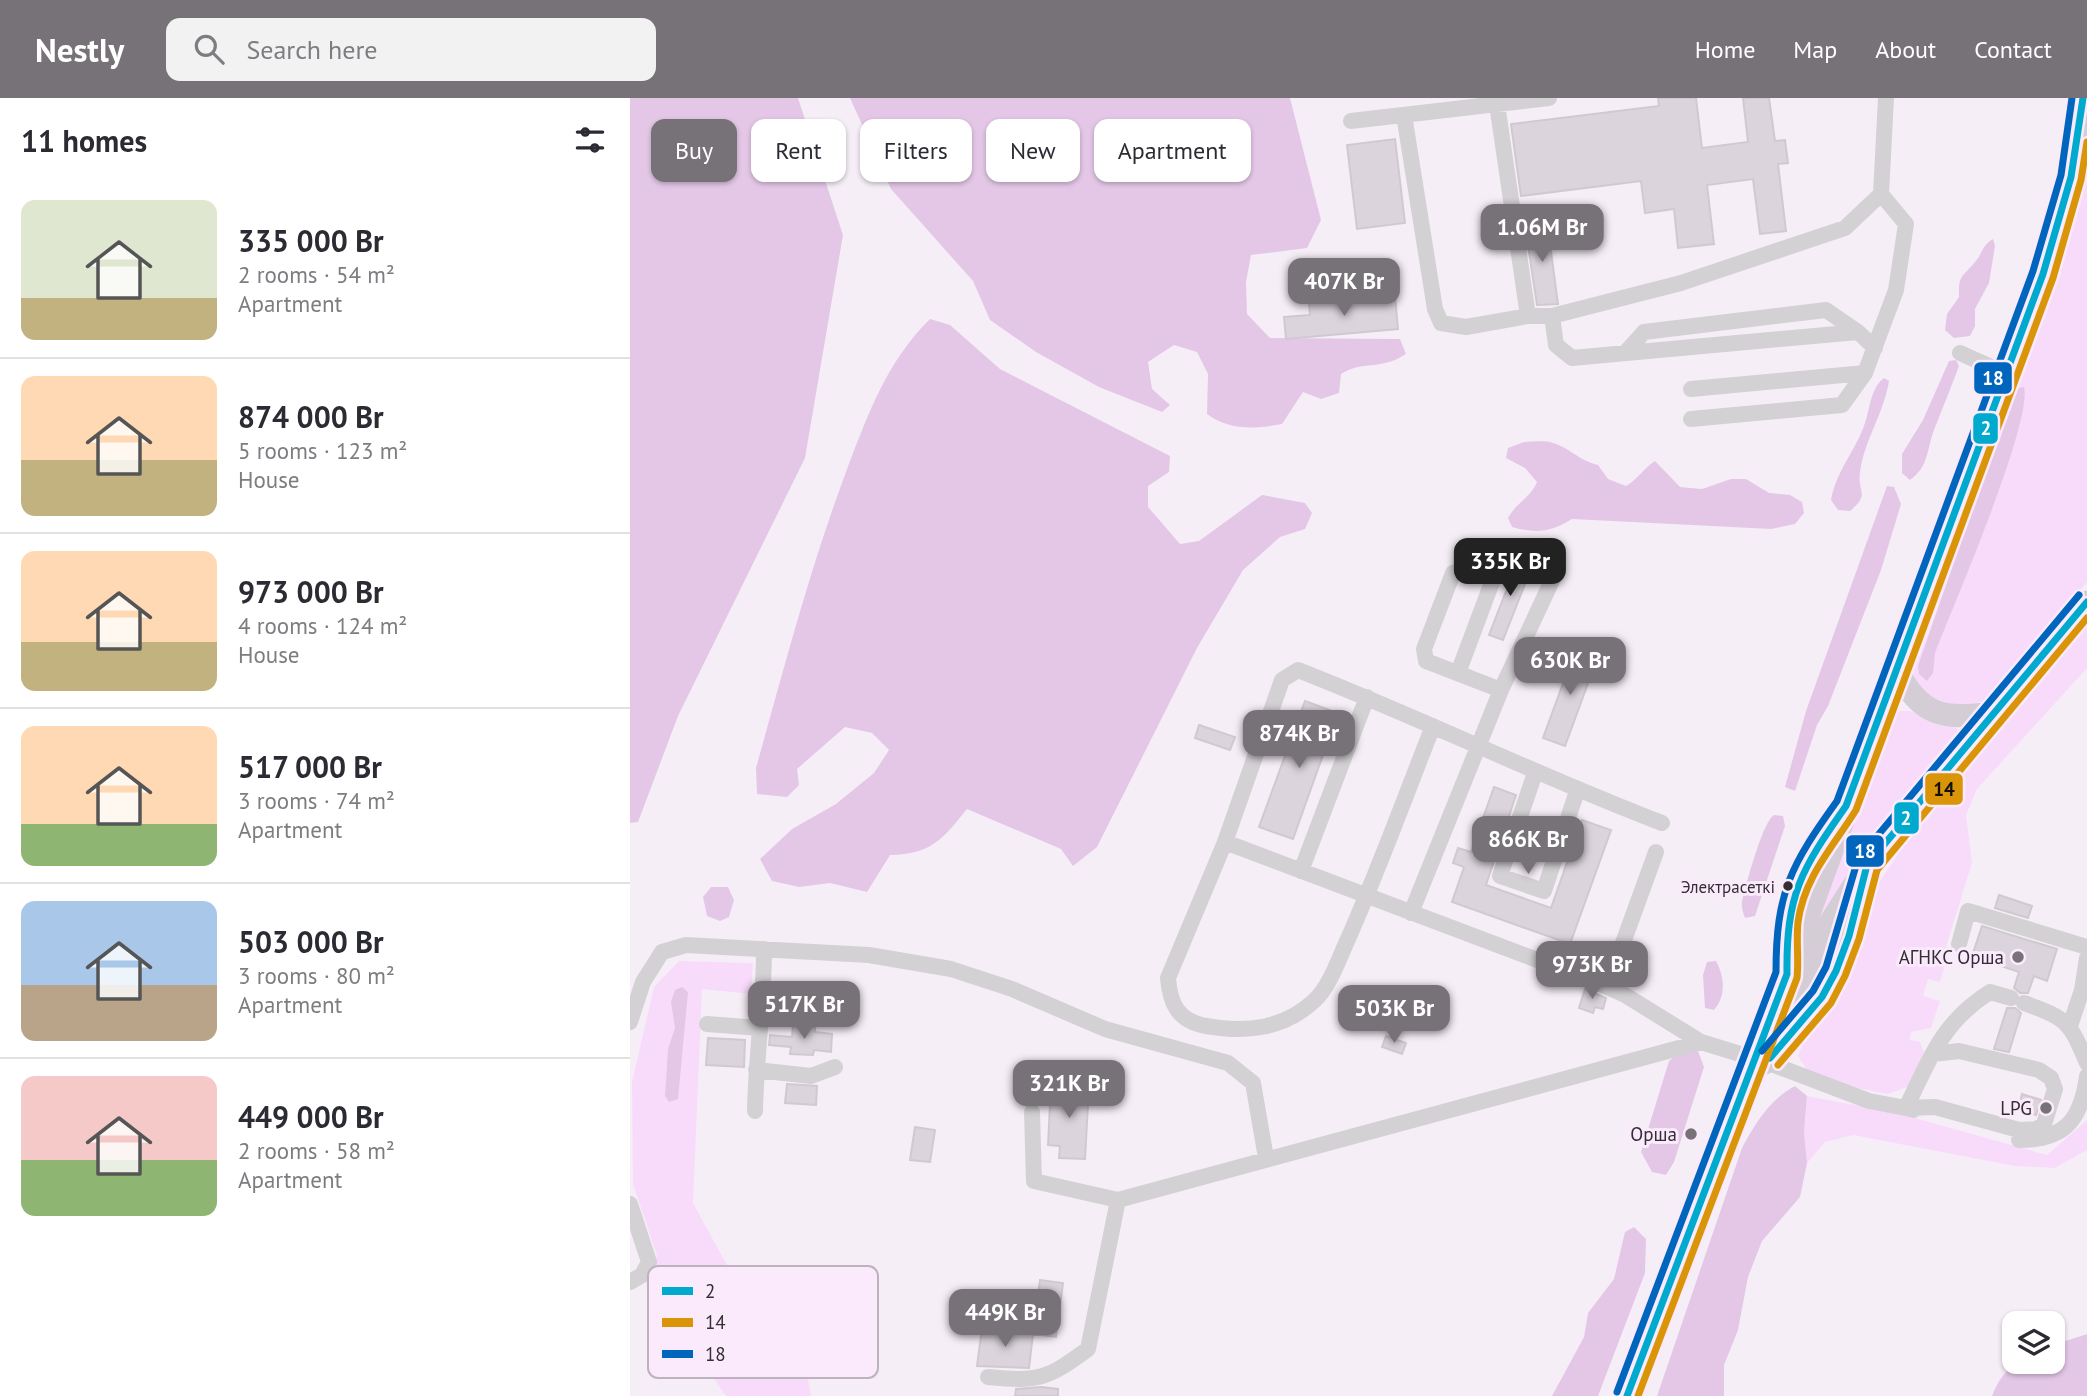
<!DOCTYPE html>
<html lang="en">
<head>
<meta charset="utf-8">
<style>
	:root { --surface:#fff; --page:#f2f2f3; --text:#2b2b33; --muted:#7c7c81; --line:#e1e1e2; --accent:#777178 }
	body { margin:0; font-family:"PT Sans",sans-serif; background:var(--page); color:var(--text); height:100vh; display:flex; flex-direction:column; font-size:26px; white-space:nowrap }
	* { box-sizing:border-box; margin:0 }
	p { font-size:23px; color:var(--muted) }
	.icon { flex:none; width:38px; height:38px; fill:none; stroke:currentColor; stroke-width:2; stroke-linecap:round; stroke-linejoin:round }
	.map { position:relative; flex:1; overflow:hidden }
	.panel { display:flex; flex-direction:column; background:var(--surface); width:630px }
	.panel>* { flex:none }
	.banner { position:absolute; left:21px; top:21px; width:665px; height:63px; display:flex; gap:14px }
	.fabs { position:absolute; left:1372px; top:1213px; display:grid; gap:14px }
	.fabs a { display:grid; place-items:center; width:63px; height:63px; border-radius:14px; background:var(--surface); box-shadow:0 2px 5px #0004; font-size:35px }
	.price { position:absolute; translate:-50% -60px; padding:0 16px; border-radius:14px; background:var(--accent); color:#fff; font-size:23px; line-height:46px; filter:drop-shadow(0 2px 4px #0008) }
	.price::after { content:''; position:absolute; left:50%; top:42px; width:21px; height:16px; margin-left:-10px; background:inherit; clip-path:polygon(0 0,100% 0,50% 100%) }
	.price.on { background:#222; color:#fff }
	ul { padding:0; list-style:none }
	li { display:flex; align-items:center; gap:21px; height:175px; padding:0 21px }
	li+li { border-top:2px solid var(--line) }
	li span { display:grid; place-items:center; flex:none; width:196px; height:140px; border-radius:14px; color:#555 }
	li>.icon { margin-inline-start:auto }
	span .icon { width:84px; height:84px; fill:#fffc; stroke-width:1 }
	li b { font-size:30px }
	h2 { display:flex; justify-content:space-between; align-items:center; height:84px; padding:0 21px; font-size:30px }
	.tag { padding:0 24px; border-radius:14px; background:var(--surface); box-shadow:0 2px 5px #0004; font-size:24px; line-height:63px }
	.tag.on { background:var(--accent); color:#fff }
	header { display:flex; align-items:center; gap:42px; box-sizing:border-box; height:98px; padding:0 35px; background:var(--accent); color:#fff }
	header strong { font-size:33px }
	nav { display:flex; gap:38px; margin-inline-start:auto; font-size:24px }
	.search { width:490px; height:63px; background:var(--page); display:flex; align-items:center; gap:18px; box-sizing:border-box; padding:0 24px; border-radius:14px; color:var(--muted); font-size:26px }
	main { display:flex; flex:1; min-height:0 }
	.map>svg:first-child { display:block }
	.green { fill:#f8dbfb }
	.forest { fill:#e4c7e7 }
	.building { fill:#dbd4dc; stroke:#d0c9d0; stroke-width:2 }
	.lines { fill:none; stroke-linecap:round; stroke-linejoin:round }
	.minor { stroke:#d4d1d4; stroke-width:16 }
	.major { stroke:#d3ced3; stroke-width:21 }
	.highway { stroke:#d4cdd5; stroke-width:23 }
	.bus-1-casing { stroke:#faeafb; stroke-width:12 }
	.bus-2-casing { stroke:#faeafb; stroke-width:12 }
	.bus-3-casing { stroke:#faeafb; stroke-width:12 }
	.bus-1 { stroke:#00a9ce; stroke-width:7 }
	.bus-2 { stroke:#da9408; stroke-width:7 }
	.bus-3 { stroke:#0065bd; stroke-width:7 }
	.bus-dot { fill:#332e34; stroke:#faeafb; stroke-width:2.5 }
	.poi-dot { fill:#777178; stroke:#faeafb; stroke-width:2.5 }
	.labels { text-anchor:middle; stroke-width:6; stroke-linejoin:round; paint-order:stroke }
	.bus-label { font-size:17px; fill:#332e34; stroke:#faeafb; text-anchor:end }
	.poi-label { font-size:19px; fill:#332e34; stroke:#faeafb; text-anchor:end }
	.key { fill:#faeafb; stroke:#beb2bf; stroke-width:2 }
	.key-label { font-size:19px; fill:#332e34 }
	.line-badge { stroke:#faeafb; stroke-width:2.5 }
	.badge-label { font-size:19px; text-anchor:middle; font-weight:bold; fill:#fff }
	.pale-badge-label { font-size:19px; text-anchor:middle; font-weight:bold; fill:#111 }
</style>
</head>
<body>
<header>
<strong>Nestly</strong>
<div class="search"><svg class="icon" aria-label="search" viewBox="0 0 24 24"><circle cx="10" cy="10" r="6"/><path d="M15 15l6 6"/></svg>Search here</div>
<nav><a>Home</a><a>Map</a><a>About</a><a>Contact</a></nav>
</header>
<main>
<section class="panel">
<h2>11 homes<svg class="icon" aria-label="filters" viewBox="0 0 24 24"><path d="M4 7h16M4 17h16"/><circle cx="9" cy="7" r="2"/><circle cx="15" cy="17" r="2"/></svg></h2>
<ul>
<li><span style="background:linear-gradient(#dfe7d0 70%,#c2b280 0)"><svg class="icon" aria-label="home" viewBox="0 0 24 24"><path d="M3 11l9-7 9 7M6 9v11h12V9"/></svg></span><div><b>335 000 Br</b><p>2 rooms · 54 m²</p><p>Apartment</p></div></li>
<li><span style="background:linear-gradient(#ffd9b3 60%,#c2b280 0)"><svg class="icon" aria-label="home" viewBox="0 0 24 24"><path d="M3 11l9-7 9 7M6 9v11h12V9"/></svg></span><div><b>874 000 Br</b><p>5 rooms · 123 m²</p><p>House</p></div></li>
<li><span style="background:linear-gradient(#ffd9b3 65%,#c2b280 0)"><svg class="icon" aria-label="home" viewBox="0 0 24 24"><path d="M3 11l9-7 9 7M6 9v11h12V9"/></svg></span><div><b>973 000 Br</b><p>4 rooms · 124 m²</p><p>House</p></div></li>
<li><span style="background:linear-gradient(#ffd9b3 70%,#8fb573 0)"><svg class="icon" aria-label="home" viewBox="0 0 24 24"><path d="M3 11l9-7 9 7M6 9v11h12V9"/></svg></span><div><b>517 000 Br</b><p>3 rooms · 74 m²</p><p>Apartment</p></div></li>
<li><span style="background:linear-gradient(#a9c7e8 60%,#b9a48a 0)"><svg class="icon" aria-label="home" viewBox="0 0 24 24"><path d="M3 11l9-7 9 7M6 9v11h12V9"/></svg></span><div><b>503 000 Br</b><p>3 rooms · 80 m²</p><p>Apartment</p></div></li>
<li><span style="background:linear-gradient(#f6c9c9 60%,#8fb573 0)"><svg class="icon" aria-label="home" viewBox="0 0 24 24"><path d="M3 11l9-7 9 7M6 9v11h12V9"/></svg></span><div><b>449 000 Br</b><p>2 rooms · 58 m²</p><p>Apartment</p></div></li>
</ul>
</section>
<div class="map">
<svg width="1457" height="1298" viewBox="0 0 1457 1298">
	<rect width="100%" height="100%" fill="#f6eef7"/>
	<!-- green -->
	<path class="green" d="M1457,47V484L1374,586L1353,603L1333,612L1294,602L1282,577L1305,519L1429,176L1449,98Z
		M1457,524V570L1347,691L1336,717L1342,765L1316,849L1320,851L1310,884L1298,881L1293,898L1310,903L1301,930L1281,934L1280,942L1290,944L1294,955L1282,987L1258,996L1206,986L1179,975L1168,958L1180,929L1209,897L1226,852L1241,796L1271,752Z
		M1270,613H1280L1325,627L1330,639L1180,836L1260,620Z
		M49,863L123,865L121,896L72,891L63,1105L153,1269L176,1270L181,1298H96L45,1225L21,1184L27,1158L3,1086L2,984L24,889Z
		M1177,998L1267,1015L1417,1057L1457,1022V1052L1425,1070L1385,1068L1223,1037L1195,1044L1177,1065L1174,1034Z"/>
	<!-- forest -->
	<path class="forest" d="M0,0H168L213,137L175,360L48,618L8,724L0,725Z
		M220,0H660L691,122L677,150L621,157L616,184L617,216L640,240L770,241L776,256C750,273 733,262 711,276L709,295L691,301L673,294L652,326C626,331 600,333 577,316L578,276L567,254L544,247L518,264L522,291L540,307L532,314L469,289L406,254L360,222L343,183L261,91Z
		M1363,141L1365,148L1359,185L1345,211V228L1340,238L1324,240L1315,232L1317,216L1329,199C1328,176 1333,179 1345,164C1353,155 1352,147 1363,141Z
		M300,221L320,227L370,271L540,358L539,374L518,388V409L550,446L569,443L632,397L675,405L682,415L675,431L650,439L613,472L567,550L467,749L443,768L431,751L337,711C312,742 301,756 260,757L237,794L200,785L169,789L142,783L130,761L162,731L206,706L244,675L259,652L242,635L215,629L167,671L169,687L157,699L127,696L126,670C154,570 180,470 216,374C237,318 257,263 300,221Z
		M1326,262L1329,268C1321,290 1312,311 1304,332C1297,350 1299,369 1280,382L1272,375V356L1293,322L1319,263Z
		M1254,280L1259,283C1254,315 1234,343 1230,374C1227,394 1241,396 1220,413L1208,412L1201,402C1206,373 1226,352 1235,325C1240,310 1241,289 1254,280Z
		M1394,289C1403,324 1322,511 1305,555L1303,575L1297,583L1289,576L1288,568L1380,301L1385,291Z
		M894,344C903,344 914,342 923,345C940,350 948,362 968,367L978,381L996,388C1008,381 1013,371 1025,363L1050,389L1072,391L1101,381H1116L1139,395L1160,397L1172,404L1174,415L1165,426L1141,431L942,421C922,434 906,436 882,429L878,420C886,405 900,400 907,384L895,370L876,360L878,350Z
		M1257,388L1264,389L1271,406L1251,472L1198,608L1187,627L1165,693L1155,689L1176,613Z
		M1144,717L1153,718L1155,728L1125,818L1115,820C1113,814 1111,809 1112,804C1116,787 1132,725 1144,717Z
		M81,789H98L104,802L99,819L90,823L77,818L73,799Z
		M1086,863C1095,879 1096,898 1084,912L1075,910L1073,877L1077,864Z
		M52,889L58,894L48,1001L39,1004L35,998L38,951L45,930L41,904L45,892Z
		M1054,951L1068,953L1074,969L1044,1064L1036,1077L1022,1074L1011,1054L1039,963Z
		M1165,988L1177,998L1174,1034L1177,1065L1170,1099L1132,1143L1118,1179L1108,1232L1094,1267V1298H1027L1112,1050C1125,1026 1140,1001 1165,988Z
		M1004,1129L1016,1141L1015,1175L968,1298H922L954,1239L958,1215L984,1181L995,1134Z
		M1457,1236V1298H1362C1376,1264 1388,1264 1423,1264V1247Z"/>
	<!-- building -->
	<path class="building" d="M1028,0H1066L1072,50L1118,44L1113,0H1139L1145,43L1155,42L1158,65L1148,66L1156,133L1130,136L1123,81L1077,87L1084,146L1048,150L1044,111L1015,115L1011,83L891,98L881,26L1029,8Z
		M765,41L775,125L727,131L717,47Z
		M917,124L928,206L907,207L895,127Z
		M765,198L768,231L656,241L654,219L680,217L679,205Z
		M882,456L895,461L889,478L897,481L873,542L859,537L882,478L875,476Z
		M946,550L968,558L935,648L913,640Z
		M675,603L708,615L663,741L629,729Z
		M569,627L605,639L600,652L565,640Z
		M864,689L886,697L856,787L921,810L952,722L981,732L940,846L822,804L834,769L823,765L828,750L841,754Z
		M1369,797L1402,808L1398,820L1365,810Z
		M1352,828L1427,851L1417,883L1404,878L1398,895H1390L1384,890L1389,874L1342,858Z
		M955,891L976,900L973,911L965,909L963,915L949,910Z
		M1377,910H1385L1391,915L1379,954L1364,951Z
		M163,928L185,929V934L202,936L201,954L184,952L183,957L160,956L161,949L139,947L140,937L162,939Z
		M756,938L776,945L772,956L752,949Z
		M78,940L115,942L114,969L76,967Z
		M157,986L187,988L186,1007L155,1005Z
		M421,986L459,988L455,1061L429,1060L430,1048L418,1047Z
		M1392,996L1411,1002L1406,1017L1388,1011Z
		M285,1029L305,1032L300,1064L280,1062Z
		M410,1182L433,1185L426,1239L403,1236Z
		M352,1230L403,1236L399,1270L347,1268Z
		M411,1289L428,1291V1298H385L386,1291Z"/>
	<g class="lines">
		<!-- minor -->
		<path class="minor" d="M867,6L898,218H922L1051,185L1215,130L1251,96L1256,0
			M774,17L805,211L811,225L836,229L898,218
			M721,23L919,0
			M922,218L926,247L942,260L1228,234L1245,250
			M995,255L1014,234L1196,212L1228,234
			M1330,255L1377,276
			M1061,291L1235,275L1266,192L1276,126L1251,96
			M1061,321L1212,307L1235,275
			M828,575L864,479L839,470L823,475L794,551L796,563L871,592
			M905,675L870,778L914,793L947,693
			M1032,725C909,678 791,620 668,572L652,582L595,744L968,885L995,897L1071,944L1136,964L1239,1003L1276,1010L1305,1009L1389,1032L1407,1031L1414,1026L1425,991L1421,980L1409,972L1329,953L1303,956
			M595,744L538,880C540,906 548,923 576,928C617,935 654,931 685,902C700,888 709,860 718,841C749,771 775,699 803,628
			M671,773L737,599
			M781,815L871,592L926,474
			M1329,846L1338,813L1457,849
			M1157,861C1159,794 1168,776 1207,721
			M977,889L1026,754
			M1394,905C1438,921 1439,923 1457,965
			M0,924L13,884L32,854L56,847L239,857L321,871L382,891L475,931L598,965L623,985L636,1060
			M77,926L130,930
			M1440,928L1452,892L1457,860
			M1149,949C1163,933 1180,917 1192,899C1215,864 1223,821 1233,781
			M126,972L181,978L205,969
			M1284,1012L1276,1010C1299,962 1313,923 1360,894L1381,900
			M125,1013C126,959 134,905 134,851
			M402,1014L404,1083L488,1102
			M1389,1042C1435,1042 1451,1022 1457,978
			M0,1106L19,1164L12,1177L0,1184
			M358,1279C409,1284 417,1281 458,1251L488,1102L1071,944"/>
		<!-- major -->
		<path class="major" d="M1135,966L1157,921
			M997,1298L1143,914"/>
		<!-- highway -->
		<path class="highway" d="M1267,572C1290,618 1314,622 1361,615
			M1143,914L1413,176L1441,79L1453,0
			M1157,921L1191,839L1237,767L1457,504"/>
		<defs>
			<path id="bus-1" d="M1140,960L1192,899L1206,873L1219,838L1237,767L1457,504
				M997,1298L1157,876C1156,796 1171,772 1216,708L1413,176L1441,79L1453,0"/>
			<path id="bus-2" d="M1148,967L1201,905L1215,878L1229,841L1247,772L1457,520
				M1008,1298L1167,880C1169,861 1166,843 1168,824C1174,779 1203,749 1226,712L1423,180L1451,82L1457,44"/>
			<path id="bus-3" d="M1132,953L1183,893L1196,869L1228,761L1449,497
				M987,1294L1146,874C1146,794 1161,767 1207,703L1403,173L1431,77L1442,0"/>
		</defs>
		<!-- bus-1 casing -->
		<use href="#bus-1" class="bus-1-casing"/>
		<!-- bus-2 casing -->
		<use href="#bus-2" class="bus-2-casing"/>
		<!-- bus-3 casing -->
		<use href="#bus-3" class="bus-3-casing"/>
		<!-- bus-1 -->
		<use href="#bus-1" class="bus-1"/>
		<!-- bus-2 -->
		<use href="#bus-2" class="bus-2"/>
		<!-- bus-3 -->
		<use href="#bus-3" class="bus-3"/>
	</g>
	<!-- markers -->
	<circle class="bus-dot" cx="1158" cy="788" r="6"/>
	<g class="poi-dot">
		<circle cx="1388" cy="859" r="7"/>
		<circle cx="1416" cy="1010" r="7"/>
		<circle cx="1061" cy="1036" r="7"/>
	</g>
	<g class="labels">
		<!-- bus labels -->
		<g class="bus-label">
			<text x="1145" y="795">Электрасеткі</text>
		</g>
		<!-- poi labels -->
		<g class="poi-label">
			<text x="1374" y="866">АГНКС Орша</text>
			<text x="1402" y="1017">LPG</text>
			<text x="1047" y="1043">Орша</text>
		</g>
	</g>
	<!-- legend -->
	<rect x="18" y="1168" width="230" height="112" rx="10" class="key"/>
	<rect x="32" y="1189" width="31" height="8" fill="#00a9ce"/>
	<rect x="32" y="1220" width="31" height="9" fill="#da9408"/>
	<rect x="32" y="1252" width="31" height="8" fill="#0065bd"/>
	<g class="key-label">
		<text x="75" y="1200">2</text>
		<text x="75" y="1231">14</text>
		<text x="75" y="1263">18</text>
	</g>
	<g class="line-badge">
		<rect x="1343" y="263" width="40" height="34" rx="7" fill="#0065bd"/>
		<rect x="1342" y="314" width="27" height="33" rx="7" fill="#00a9ce"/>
		<rect x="1294" y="674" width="40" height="34" rx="7" fill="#da9408"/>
		<rect x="1263" y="703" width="27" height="34" rx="7" fill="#00a9ce"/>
		<rect x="1215" y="736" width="40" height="34" rx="7" fill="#0065bd"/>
	</g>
	<g class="badge-label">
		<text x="1363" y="287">18</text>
		<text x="1356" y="337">2</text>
		<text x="1276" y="727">2</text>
		<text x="1235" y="760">18</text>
	</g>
	<g class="pale-badge-label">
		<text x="1314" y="698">14</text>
	</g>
</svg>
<div class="fabs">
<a><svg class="icon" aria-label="layers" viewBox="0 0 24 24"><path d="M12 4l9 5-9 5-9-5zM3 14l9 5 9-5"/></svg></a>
</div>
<b class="price" style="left:912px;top:166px">1.06M Br</b>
<b class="price" style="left:714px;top:220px">407K Br</b>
<b class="price on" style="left:880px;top:500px">335K Br</b>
<b class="price" style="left:940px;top:599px">630K Br</b>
<b class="price" style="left:669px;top:672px">874K Br</b>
<b class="price" style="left:898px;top:778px">866K Br</b>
<b class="price" style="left:962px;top:903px">973K Br</b>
<b class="price" style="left:174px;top:943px">517K Br</b>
<b class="price" style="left:764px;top:947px">503K Br</b>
<b class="price" style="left:439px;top:1022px">321K Br</b>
<b class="price" style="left:375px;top:1251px">449K Br</b>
<div class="banner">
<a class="tag on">Buy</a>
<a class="tag">Rent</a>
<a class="tag">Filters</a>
<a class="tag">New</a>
<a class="tag">Apartment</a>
</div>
</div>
</main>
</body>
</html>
